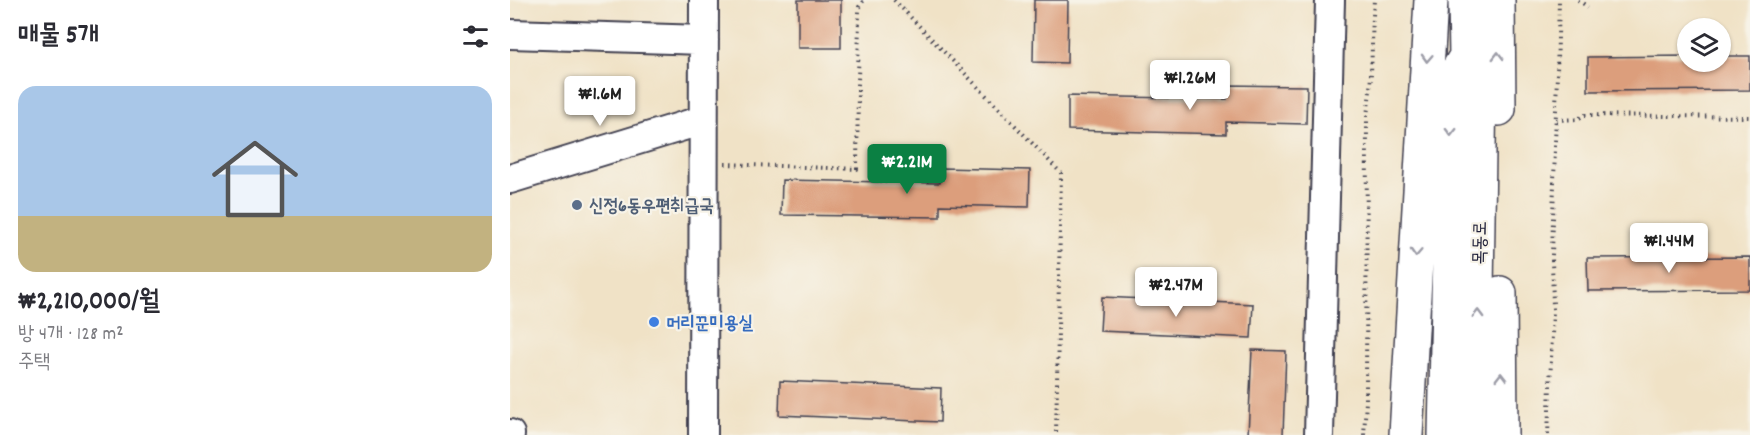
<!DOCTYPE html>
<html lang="ko">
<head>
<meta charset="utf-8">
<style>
	:root { --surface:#fff; --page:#f2f2f3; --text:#2b2b33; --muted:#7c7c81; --line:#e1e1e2; --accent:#0b8043 }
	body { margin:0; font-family:Dekko,"Poor Story",sans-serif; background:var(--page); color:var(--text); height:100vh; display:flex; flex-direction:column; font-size:22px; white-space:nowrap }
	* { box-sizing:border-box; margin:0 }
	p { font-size:20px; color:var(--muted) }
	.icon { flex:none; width:33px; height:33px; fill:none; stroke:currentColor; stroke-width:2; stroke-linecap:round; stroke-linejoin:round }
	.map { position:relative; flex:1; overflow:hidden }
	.sheet { display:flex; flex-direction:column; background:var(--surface); width:510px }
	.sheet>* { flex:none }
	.fabs { position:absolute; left:1167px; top:18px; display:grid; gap:12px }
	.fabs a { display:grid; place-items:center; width:54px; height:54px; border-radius:50%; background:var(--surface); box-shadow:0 2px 4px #0004; font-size:30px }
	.price { position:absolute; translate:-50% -51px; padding:0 14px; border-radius:6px; background:#fff; color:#222; font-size:20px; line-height:39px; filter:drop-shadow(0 2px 3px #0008) }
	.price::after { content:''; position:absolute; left:50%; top:36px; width:18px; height:14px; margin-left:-9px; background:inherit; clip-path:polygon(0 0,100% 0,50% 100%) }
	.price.selected { background:var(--accent); color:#fff }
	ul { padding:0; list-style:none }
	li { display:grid; align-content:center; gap:12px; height:318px; padding:0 18px }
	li+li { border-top:2px solid var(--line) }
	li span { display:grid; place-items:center; height:186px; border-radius:18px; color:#555 }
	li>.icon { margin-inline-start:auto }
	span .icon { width:108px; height:108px; fill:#fffc; stroke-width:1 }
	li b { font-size:26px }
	h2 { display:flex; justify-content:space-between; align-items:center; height:72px; padding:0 18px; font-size:26px }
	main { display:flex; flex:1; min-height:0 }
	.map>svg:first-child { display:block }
	.building { fill:#dc9e7c }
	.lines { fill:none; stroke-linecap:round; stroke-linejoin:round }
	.minor-casing { stroke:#413f50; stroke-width:32 }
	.major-casing { stroke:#413f50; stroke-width:36 }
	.path { stroke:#413f50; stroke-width:4; stroke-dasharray:1.5 4.5; stroke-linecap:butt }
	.minor { stroke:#fff; stroke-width:28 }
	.major { stroke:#fff; stroke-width:33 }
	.oneway { stroke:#9c9ca7 }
	.service-dot { fill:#5c6f8a; stroke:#f7f3e8; stroke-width:2 }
	.shop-dot { fill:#3f7fe0; stroke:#f7f3e8; stroke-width:2 }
	.labels { text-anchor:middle; stroke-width:4.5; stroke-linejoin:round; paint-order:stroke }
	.service-label { font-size:18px; font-weight:bold; fill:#4e5e75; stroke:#f7f3e8; text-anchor:start }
	.street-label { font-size:18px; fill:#22223b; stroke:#f7f3e8 }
	.shop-label { font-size:18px; font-weight:bold; fill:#366cbe; stroke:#f7f3e8; text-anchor:start }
</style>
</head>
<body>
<main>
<section class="sheet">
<h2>매물 5개<svg class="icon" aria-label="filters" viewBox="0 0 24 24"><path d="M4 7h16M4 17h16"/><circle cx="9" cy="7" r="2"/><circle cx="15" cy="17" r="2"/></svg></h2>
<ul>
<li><span style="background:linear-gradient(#a9c7e8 70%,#c2b280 0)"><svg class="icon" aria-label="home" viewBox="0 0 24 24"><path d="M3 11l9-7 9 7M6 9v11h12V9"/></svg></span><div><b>₩2,210,000/월</b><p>방 4개 · 128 m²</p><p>주택</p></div></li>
</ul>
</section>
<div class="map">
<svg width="1240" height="435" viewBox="0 0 1240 435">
	<rect width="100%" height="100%" fill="#f7f3e8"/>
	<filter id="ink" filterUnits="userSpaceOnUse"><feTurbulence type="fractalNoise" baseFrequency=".0167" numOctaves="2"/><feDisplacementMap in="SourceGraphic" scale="12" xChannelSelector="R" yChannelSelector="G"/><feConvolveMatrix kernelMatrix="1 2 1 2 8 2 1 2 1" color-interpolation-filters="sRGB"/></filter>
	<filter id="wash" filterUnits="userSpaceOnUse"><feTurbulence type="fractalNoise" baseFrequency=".008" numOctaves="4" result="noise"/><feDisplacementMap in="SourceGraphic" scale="24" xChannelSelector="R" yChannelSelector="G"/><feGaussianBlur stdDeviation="1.35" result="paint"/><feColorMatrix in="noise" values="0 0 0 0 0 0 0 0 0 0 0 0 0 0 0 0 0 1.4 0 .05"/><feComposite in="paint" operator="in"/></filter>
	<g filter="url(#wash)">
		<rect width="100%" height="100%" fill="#f0e2c6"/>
		<g id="blocks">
			<!-- building -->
			<path class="building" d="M288,0H331V48H288Z
				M524,0H558L557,63L523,62Z
				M1178,56V62H1210V56H1240V90L1078,91V57Z
				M717,85L797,86L796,124L716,122V134L558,130V96L717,99Z
				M431,168L520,170L519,207L430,205V217L271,215L272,180L430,183Z
				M1240,257V290L1078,291L1077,258Z
				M592,297L743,304L741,338L590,331Z
				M742,350L776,351L773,435H738Z
				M270,381L431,388L430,422L269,415Z"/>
		</g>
	</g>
	<g filter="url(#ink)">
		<use href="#blocks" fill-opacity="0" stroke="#413f50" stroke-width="1.5"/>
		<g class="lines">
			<defs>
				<path id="minor" d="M0,34L194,40
					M0,179L193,120
					M0,434V435
					M193,435L194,0
					M809,435L820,0"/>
				<path id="major" d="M955,0L956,56L970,77L965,435
					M988,0L989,109
					M990,293L991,435
					M896,435L921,0
					M935,435L943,78L956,56"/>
			</defs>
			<!-- minor casing -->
			<use href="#minor" class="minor-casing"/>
			<!-- major casing -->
			<use href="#major" class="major-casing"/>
			<!-- path -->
			<path class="path" d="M384,0L551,173L546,435
				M1068,0L1078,7
				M1046,120L1068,119L1075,115L1240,117
				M215,164L347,169L349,7L354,0
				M854,435L856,401L857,115C863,77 861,39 864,0
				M1038,435L1043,310L1042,256L1049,0"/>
			<!-- minor -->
			<use href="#minor" class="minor"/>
			<!-- major -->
			<use href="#major" class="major"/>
		</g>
		<!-- one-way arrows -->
		<defs><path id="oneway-chevron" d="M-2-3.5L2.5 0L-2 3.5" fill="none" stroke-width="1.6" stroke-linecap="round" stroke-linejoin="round" transform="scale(1.5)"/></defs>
		<g class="oneway">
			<use href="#oneway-chevron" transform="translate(988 56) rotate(-90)"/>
			<use href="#oneway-chevron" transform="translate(917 58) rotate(93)"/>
			<use href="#oneway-chevron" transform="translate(941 132) rotate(91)"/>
			<use href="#oneway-chevron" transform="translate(906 253) rotate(93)"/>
			<use href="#oneway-chevron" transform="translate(968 314) rotate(-89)"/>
			<use href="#oneway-chevron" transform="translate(991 377) rotate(-90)"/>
		</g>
	</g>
	<!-- markers -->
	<circle class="service-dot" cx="67" cy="205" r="6"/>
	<circle class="shop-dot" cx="144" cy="322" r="6"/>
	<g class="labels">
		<!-- service labels -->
		<g class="service-label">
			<text x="79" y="211">신정6동우편취급국</text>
		</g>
		<!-- street labels -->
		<g class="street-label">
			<text transform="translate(969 243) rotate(-89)" y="6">목동로</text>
		</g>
		<!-- shop labels -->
		<g class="shop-label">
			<text x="156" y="328">머리꾼미용실</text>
		</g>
	</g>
</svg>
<div class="fabs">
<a><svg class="icon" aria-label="layers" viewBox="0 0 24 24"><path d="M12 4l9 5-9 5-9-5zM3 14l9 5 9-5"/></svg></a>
</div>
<b class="price" style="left:680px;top:111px">₩1.26M</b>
<b class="price" style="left:90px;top:127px">₩1.6M</b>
<b class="price selected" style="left:397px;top:195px">₩2.21M</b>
<b class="price" style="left:1159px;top:274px">₩1.44M</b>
<b class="price" style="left:666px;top:318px">₩2.47M</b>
</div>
</main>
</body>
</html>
